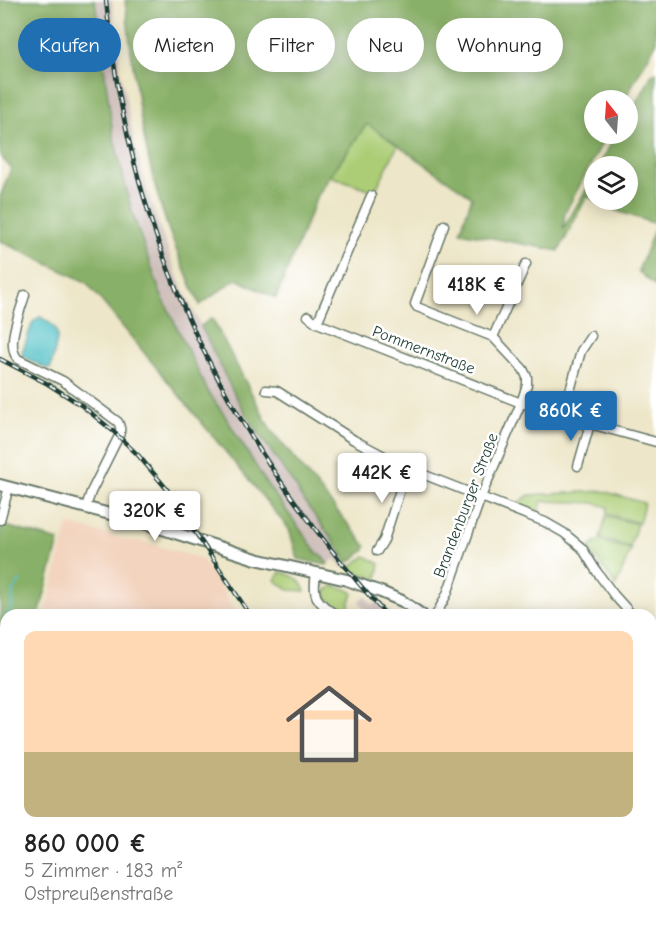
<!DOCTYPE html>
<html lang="de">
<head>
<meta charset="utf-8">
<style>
	:root { --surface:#fff; --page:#f6f6f6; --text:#222; --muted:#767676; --accent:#1f6fb2 }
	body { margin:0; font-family:"Comic Neue",sans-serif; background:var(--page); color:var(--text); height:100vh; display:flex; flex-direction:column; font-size:22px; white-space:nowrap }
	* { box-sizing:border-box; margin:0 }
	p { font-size:20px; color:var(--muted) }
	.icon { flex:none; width:33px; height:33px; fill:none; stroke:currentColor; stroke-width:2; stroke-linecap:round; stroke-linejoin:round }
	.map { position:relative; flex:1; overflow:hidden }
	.panel { position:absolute; left:0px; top:609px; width:657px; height:332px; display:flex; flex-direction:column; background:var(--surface); border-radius:18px 18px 0 0; box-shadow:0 3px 15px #0003 }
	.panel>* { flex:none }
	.guide { position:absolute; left:18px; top:18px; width:621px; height:54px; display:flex; gap:12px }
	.needle { width:39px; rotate:343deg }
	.fabs { position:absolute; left:584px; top:90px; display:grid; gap:12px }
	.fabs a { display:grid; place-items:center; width:54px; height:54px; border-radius:50%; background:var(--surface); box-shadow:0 3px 15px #0003; font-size:30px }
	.price { position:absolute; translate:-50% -51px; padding:0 14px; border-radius:6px; background:#fff; color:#222; font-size:20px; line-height:39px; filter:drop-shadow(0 2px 3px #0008) }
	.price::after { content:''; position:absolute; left:50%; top:36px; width:18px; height:14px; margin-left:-9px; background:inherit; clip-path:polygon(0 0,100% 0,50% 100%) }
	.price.current { background:var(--accent); color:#fff }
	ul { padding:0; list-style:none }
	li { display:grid; align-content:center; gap:12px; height:318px; padding:0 24px }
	li span { display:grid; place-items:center; height:186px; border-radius:12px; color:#555 }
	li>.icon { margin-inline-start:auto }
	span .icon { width:108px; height:108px; fill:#fffc; stroke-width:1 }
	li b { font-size:26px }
	.tag { padding:0 21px; border-radius:27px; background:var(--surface); box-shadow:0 3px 15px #0003; font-size:21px; line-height:54px }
	.tag.current { background:var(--accent); color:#fff }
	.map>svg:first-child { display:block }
	.built { fill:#f3d4bf }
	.industrial { fill:#cfc0bb }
	.green { fill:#accd76; stroke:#668555; stroke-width:1.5 }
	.forest { fill:#89b067; stroke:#54764e; stroke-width:1.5 }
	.water { fill:#54c2c8; stroke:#3a807e; stroke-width:1.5 }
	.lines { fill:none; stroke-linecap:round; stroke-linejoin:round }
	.stream { stroke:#54c2c8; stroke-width:2 }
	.minor-casing { stroke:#677868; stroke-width:11 }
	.tertiary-casing { stroke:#677868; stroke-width:14 }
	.minor { stroke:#fff; stroke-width:8 }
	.tertiary { stroke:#fff; stroke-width:10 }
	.rail-casing { stroke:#1f3d34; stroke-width:4.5 }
	.rail { stroke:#fff; stroke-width:2; stroke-dasharray:7; stroke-linecap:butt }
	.labels { text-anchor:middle; stroke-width:5; stroke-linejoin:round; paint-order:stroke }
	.street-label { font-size:16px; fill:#1f3d34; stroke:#fff }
</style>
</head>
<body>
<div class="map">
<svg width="656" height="940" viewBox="0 0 656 940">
	<rect width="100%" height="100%" fill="#fff"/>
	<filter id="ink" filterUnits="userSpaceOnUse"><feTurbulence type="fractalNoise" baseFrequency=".0167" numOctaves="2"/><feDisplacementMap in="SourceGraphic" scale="12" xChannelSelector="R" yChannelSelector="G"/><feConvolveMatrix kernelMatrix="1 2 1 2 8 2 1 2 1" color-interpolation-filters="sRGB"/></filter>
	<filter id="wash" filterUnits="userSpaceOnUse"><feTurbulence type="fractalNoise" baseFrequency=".008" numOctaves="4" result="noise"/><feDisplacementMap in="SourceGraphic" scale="24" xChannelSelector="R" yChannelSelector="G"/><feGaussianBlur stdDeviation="1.35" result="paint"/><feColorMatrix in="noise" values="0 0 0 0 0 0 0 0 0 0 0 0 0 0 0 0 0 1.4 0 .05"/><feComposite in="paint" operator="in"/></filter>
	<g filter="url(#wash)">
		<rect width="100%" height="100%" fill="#ede6c8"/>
		<!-- built -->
		<path class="built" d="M68,524L128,540L145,542L202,559L238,615H45Z
			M293,934H464L470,940H291Z"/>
		<!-- industrial -->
		<path class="industrial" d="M95,0H112L121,73L135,145L154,211L178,278L213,352L250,421L298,490L300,496L343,554L342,556L348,563L342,568L335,559L328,564L320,554L318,555L267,484L223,413L208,392L160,292L132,212L113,134Z
			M365,596L373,605L379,600L392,615H368L359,601Z"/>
		<!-- green -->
		<path class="green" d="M367,123L398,145L375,191L330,176Z
			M603,491L644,503L639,523L607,514L608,507L594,503L542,501L539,512L517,504L529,495Z
			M606,516L637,524L630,547L600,539Z
			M598,541L631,549L616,586L589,548Z
			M365,556L380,564L377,579L355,572L351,567Z
			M280,572C293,575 300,578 305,591L289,590L275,580Z
			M333,586L349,590L353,594L349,604V611L348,613H346C337,606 315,595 333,586Z
			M0,786H6V934L18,935L17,940H0Z
			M157,935H261L259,940H157Z"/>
		<!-- forest -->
		<path class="forest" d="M0,0H95L113,134L132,212L160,292L208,392L223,413L267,484L318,554H320L328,564L326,565L298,559L289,529L86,282L0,241V197L11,168L0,156Z
			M125,0H656V43L624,100H594V134H607L565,213L563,229L594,176V200H627V166H599L616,134H627V116L644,90L652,74L656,72V224L617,211L587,196L559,251L460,232L472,197L367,124L330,176L317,197L276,298L236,279L200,305C185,272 170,238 160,203C140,137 133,68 125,0Z
			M656,225V287L638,271Z
			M212,318L271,430L366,546L365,550L348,563L342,555L343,554L300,496L298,490L250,421L230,386L201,326Z
			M2,525L59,541L39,615H6V631L0,633V533Z
			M6,717V739L4,748L6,751V786H0V738L2,736Z
			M18,935H92L97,940H17Z"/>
		<!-- water -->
		<path class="water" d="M40,317C57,326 60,331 55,349C54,356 52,362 50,369L45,368L23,356L22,352L33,322Z
			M6,631V717L2,736L0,738V633Z"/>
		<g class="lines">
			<!-- stream -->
			<path class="stream" d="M4,633L6,616L12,607L13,592L20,581
				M266,940L268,934"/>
		</g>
	</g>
	<g filter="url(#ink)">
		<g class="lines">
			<defs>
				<path id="minor" d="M25,295C20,312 5,346 18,359L63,381L118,422C121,428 121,430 119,436L91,492L86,507
					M308,316L317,323L521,403L590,424L656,442
					M317,323L371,196
					M493,337L526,264
					M266,390L277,391L354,440L407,468L545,522L564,533L582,548L597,572L614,595L632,615
					M563,416L581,351L591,336
					M578,466L590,424
					M0,520L9,487
					M377,551L384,540L407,468
					M316,573C312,597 316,601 336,615
					M436,615L447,594L481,497L521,403L527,385V377L523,369L493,337L417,307L415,304L444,225
					M651,627L656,629
					M651,888L656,891
					M626,940L628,934"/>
				<path id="tertiary" d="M0,485L144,523L256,559L347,580L381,592L402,601L422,615
					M651,777L656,780"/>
			</defs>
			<!-- minor casing -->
			<use href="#minor" class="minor-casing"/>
			<!-- tertiary casing -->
			<use href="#tertiary" class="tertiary-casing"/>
			<!-- minor -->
			<use href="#minor" class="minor"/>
			<!-- tertiary -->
			<use href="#tertiary" class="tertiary"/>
			<defs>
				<path id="rail" d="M106,0C120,149 165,293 242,421C283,490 333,555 386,615
					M0,359L48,384L81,405L113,431L138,455L166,488L250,615
					M651,793L656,796
					M651,807L656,810
					M651,822L656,825
					M651,859L656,863
					M494,934L502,940"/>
			</defs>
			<!-- rail casing -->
			<use href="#rail" class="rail-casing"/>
			<!-- rail -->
			<use href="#rail" class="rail"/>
		</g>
	</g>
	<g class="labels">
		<!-- street labels -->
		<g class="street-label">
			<text transform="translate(424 349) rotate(21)" y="6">Pommernstraße</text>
			<text transform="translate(465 505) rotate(-69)" y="6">Brandenburger Straße</text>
		</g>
	</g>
</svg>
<div class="fabs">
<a><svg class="needle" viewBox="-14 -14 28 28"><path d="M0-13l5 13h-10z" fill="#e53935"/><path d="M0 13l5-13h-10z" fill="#767676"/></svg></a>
<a><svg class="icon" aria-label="layers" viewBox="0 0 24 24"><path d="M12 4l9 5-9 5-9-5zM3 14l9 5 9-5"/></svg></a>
</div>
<b class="price" style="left:477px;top:316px">418K €</b>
<b class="price current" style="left:571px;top:442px">860K €</b>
<b class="price" style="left:382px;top:504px">442K €</b>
<b class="price" style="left:155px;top:542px">320K €</b>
<div class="guide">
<a class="tag current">Kaufen</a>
<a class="tag">Mieten</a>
<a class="tag">Filter</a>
<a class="tag">Neu</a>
<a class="tag">Wohnung</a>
</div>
<section class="panel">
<ul>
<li><span style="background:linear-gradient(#ffd9b3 65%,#c2b280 0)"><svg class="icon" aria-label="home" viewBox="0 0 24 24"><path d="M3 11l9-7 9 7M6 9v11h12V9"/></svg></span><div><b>860 000 €</b><p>5 Zimmer · 183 m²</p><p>Ostpreußenstraße</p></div></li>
</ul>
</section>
</div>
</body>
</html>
